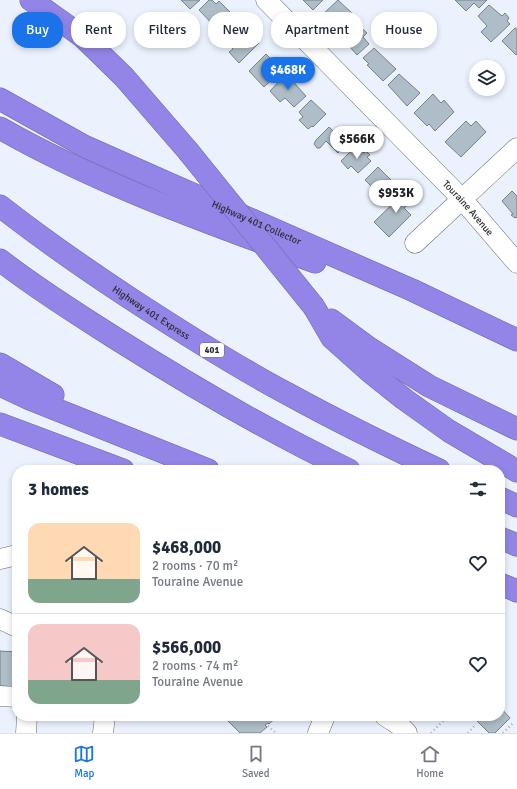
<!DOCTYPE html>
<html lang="en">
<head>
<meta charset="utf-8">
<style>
	:root { --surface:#fff; --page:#f2f2f3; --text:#1f2937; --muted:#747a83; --line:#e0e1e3; --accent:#1a73e8 }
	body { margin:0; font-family:Signika,sans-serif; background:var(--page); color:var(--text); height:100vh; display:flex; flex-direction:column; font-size:15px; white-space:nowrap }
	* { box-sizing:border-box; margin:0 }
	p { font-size:13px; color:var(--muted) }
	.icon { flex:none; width:22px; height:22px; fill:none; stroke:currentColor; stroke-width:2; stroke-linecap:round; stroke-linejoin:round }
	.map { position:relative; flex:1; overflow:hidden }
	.drawer { position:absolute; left:12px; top:465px; width:493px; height:256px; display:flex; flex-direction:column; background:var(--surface); border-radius:16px; box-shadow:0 2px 6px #0003 }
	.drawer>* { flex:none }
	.top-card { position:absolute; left:12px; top:12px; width:493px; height:36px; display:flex; gap:8px }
	.buttons { position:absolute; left:469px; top:60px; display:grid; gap:8px }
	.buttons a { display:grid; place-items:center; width:36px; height:36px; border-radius:50%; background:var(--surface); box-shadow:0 2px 6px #0003; font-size:20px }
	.price { position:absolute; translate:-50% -34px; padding:0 9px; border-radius:14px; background:#fff; color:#222; font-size:13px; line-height:26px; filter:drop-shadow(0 1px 2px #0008) }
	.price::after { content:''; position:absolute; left:50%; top:24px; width:12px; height:9px; margin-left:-6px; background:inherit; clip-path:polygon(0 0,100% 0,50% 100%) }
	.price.on { background:var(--accent); color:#fff }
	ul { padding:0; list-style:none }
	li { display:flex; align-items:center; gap:12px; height:100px; padding:0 16px }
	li+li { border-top:1px solid var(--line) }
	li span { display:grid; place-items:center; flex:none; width:112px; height:80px; border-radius:12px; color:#555 }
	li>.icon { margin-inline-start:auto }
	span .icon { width:48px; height:48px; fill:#fffc; stroke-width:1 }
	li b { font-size:17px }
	h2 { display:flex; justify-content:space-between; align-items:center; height:48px; padding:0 16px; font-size:17px }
	.chip { padding:0 14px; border-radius:16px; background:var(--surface); box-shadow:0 2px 6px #0003; font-size:14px; line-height:36px }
	.chip.on { background:var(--accent); color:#fff }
	.dock { display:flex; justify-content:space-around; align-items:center; height:56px; border-top:1px solid var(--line); background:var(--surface); font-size:11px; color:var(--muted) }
	.dock a { display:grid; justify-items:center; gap:2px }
	.dock .on { color:var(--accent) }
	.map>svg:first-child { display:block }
	.building { fill:#aebdc7; stroke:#74828b }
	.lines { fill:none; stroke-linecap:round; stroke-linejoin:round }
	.minor-casing { stroke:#626975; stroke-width:21 }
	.highway-casing { stroke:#6e66a8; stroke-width:23 }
	.path { stroke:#a7adb5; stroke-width:2.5; stroke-dasharray:1 3; stroke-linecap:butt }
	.minor { stroke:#fff; stroke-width:20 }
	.highway { stroke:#9285e7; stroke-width:22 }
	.highway-bridge-casing { stroke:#6e66a8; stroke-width:23; stroke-linecap:butt }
	.highway-bridge { stroke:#9285e7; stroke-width:22 }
	.labels { text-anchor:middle; stroke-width:4; stroke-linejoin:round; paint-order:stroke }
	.shield { fill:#fff; stroke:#6a6c70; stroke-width:1 }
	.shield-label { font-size:9px; font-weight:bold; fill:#2a2d32 }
	.street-label { font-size:10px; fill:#2a2d32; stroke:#fff }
</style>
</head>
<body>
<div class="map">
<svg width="517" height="733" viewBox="0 0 517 733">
	<rect width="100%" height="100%" fill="#ebf2fd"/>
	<!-- building -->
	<path class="building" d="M181,0H200L190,9Z
		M209,0H212L216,4L219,1L234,16L219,31L199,10Z
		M303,0H323L313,10Z
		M338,0L353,14L335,32L320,17Z
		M455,0H487L479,8L474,3L466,11Z
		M489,5L502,16L505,13L509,18L507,21L510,24L491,42L481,32L487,26L478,16Z
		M355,22L367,33L363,37L369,44L357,55L341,37Z
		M238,27L247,36L249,34L259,43L239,63L229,52L233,49L224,40Z
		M515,28L517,29V54L516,55L502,41Z
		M374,48L396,69L383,81L367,65L369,64L363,58Z
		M266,54L282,70L264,87L249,71Z
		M286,74L306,96L294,107L285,98L280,102L270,91Z
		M399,74L420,93L407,106L388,85Z
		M433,94L441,103L444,100L454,112L435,131L429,124L427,126L414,113Z
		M311,100L326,114L313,127L312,126L308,129L299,120L303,117L299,112Z
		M466,121L471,126L476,121L486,132L461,157L445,142Z
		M329,127L334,132L337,129L350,141L338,153L326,141L320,148H317L314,144L316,140Z
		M356,146L364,153L366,151L370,155L367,157L371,161L358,173L351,166L348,169L341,161Z
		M378,167L393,182L380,195L365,180Z
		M409,188L417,196L404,208L411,215L389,237L374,222Z
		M512,191L517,196V218L516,217L515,218L511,215L513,214L502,201Z
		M0,651L17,652V687L0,686Z
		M500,707L510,718L495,733H489L472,716H500Z
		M230,716H278L269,724L268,723L265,725L267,727L260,733H240L227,720Z"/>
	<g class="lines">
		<defs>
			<g id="minor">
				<path id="s1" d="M266,0L462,199L517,263"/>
				<path d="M415,243L517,148"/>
				<path d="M0,559L17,555"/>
				<path d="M0,619L17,627"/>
				<path d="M0,696L17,697"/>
				<path d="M385,716L399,725L407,733"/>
				<path d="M26,733L27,716"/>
				<path d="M103,733L105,716"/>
				<path d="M318,733L325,716"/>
			</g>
			<g id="highway">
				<path d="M31,0L83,37L124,77L188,151"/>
				<path id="s2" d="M0,99L84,146L172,185L412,290L517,340"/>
				<path d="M0,128C98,184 209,223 315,262"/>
				<path id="s3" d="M0,206C41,238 84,268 128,297C180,331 233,365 288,394C337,421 388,446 439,470"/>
				<path d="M0,260C37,289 76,313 115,338C191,386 268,431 349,470"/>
				<path d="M314,307L332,338L369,371L404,399L449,431L517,471"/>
				<path d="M331,320L369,348L429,386L517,429"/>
				<path d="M0,364L53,395"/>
				<path d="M0,385L30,399L208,470"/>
				<path d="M0,424L123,470"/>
				<path d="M500,498L517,506"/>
				<path d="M500,538L517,545"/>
				<path d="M500,584L517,591"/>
			</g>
		</defs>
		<!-- minor casing -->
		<use href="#minor" class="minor-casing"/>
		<!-- highway casing -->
		<use href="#highway" class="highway-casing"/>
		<!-- path -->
		<path class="path" d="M268,726L276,733
			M431,733L448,716
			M468,733L476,724
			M503,733L513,723"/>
		<!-- minor -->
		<use href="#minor" class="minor"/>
		<!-- highway -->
		<use href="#highway" class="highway"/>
		<defs>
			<path id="highway-bridge" d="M188,151L314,307"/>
		</defs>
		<!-- highway-bridge casing -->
		<use href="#highway-bridge" class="highway-bridge-casing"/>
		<!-- highway-bridge -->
		<use href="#highway-bridge" class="highway-bridge"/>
	</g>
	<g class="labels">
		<!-- shield labels -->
		<rect class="shield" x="200" y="343" width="24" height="14" rx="3"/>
		<g class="shield-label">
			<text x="212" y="353">401</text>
		</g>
		<!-- street labels -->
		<g class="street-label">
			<text dy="4" stroke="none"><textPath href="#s1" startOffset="290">Touraine Avenue</textPath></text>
			<text dy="4" stroke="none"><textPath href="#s2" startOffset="285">Highway 401 Collector</textPath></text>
			<text dy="4" stroke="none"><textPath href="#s3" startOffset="185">Highway 401 Express</textPath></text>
		</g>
	</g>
</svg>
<div class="buttons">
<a><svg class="icon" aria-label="layers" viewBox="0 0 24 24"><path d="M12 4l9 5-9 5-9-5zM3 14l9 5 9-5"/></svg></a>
</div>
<b class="price on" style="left:288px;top:91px">$468K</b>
<b class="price" style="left:357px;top:160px">$566K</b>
<b class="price" style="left:396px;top:214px">$953K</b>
<div class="top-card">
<a class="chip on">Buy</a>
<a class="chip">Rent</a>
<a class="chip">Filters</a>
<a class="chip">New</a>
<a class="chip">Apartment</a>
<a class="chip">House</a>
</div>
<section class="drawer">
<h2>3 homes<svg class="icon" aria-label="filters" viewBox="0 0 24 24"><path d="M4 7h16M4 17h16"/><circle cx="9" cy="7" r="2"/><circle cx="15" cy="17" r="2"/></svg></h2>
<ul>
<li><span style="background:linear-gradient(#ffd9b3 70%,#7fa58c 0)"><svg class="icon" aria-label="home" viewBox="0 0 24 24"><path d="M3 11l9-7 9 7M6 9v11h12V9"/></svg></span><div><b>$468,000</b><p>2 rooms · 70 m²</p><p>Touraine Avenue</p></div><svg class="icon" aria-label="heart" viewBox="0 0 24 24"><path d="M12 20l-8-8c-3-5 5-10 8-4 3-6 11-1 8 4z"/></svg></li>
<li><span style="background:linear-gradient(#f6c9c9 70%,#7fa58c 0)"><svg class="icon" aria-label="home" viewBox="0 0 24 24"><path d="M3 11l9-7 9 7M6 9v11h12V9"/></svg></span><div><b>$566,000</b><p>2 rooms · 74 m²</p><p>Touraine Avenue</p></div><svg class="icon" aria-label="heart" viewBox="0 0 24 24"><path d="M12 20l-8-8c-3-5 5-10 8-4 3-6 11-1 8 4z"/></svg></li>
</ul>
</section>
</div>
<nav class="dock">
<a class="on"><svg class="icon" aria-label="map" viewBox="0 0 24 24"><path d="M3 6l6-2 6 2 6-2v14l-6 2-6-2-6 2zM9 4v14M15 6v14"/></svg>Map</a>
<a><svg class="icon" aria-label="saved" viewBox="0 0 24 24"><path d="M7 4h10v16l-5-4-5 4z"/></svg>Saved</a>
<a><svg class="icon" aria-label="home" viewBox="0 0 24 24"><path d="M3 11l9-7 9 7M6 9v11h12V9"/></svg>Home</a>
</nav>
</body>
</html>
